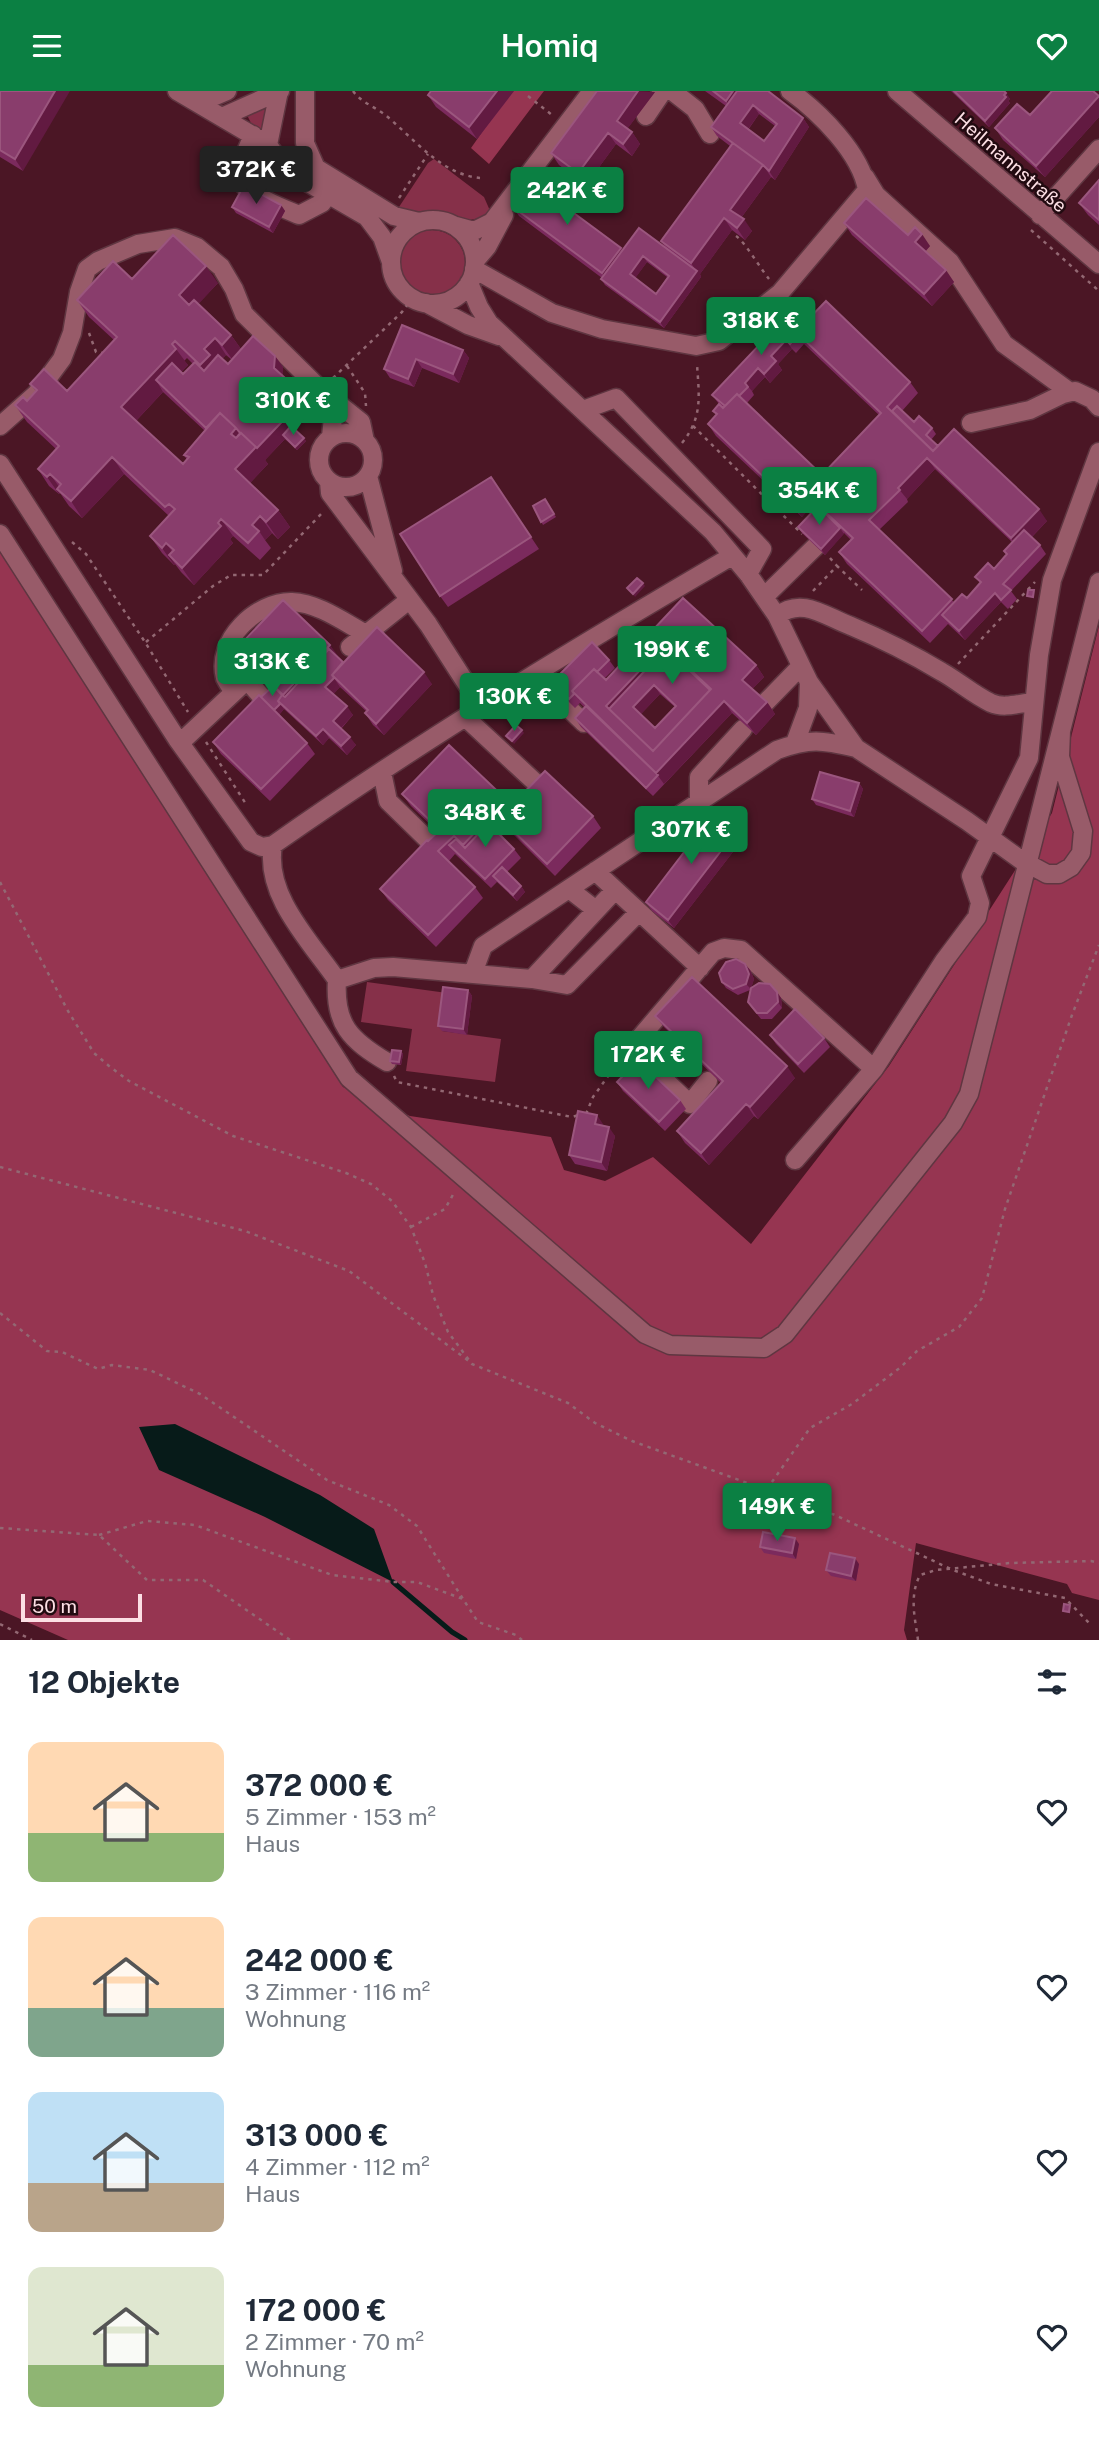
<!DOCTYPE html>
<html lang="de">
<head>
<meta charset="utf-8">
<style>
	:root { --surface:#fff; --page:#f2f2f3; --text:#1f2937; --muted:#747a83; --accent:#0b8043 }
	body { margin:0; font-family:"Public Sans",sans-serif; background:var(--page); color:var(--text); height:100vh; display:flex; flex-direction:column; font-size:26px; white-space:nowrap }
	* { box-sizing:border-box; margin:0 }
	p { font-size:23px; color:var(--muted) }
	.icon { flex:none; width:38px; height:38px; fill:none; stroke:currentColor; stroke-width:2; stroke-linecap:round; stroke-linejoin:round }
	.map { position:relative; height:1549px; overflow:hidden }
	.panel { display:flex; flex-direction:column; background:var(--surface); flex:1 }
	.panel>* { flex:none }
	.scale { position:absolute; left:21px; bottom:18px; width:121px; box-sizing:border-box; padding-left:7px; border:4px solid #fcdfe4; border-top:0; font-size:19px; line-height:24px; white-space:nowrap; color:#fcdfe4; -webkit-text-stroke:5px #220b11; paint-order:stroke }
	.price { position:absolute; translate:-50% -60px; padding:0 16px; border-radius:7px; background:var(--accent); color:#fff; font-size:23px; line-height:46px; filter:drop-shadow(0 2px 4px #0008) }
	.price::after { content:''; position:absolute; left:50%; top:42px; width:21px; height:16px; margin-left:-10px; background:inherit; clip-path:polygon(0 0,100% 0,50% 100%) }
	.price.on { background:#222; color:#fff }
	ul { padding:0; list-style:none }
	li { display:flex; align-items:center; gap:21px; height:175px; padding:0 28px }
	li span { display:grid; place-items:center; flex:none; width:196px; height:140px; border-radius:14px; color:#555 }
	li>.icon { margin-inline-start:auto }
	span .icon { width:84px; height:84px; fill:#fffc; stroke-width:1 }
	li b { font-size:30px }
	h2 { display:flex; justify-content:space-between; align-items:center; height:84px; padding:0 28px; font-size:30px }
	header { display:flex; justify-content:space-between; align-items:center; height:91px; padding:0 28px; background:var(--accent); color:#fff; font-size:32px; font-weight:600 }
	.map>svg:first-child { display:block }
	.green { fill:#863049 }
	.forest { fill:#963551 }
	.water { fill:#071b19 }
	.lines { fill:none; stroke-linecap:round; stroke-linejoin:round }
	.stream { stroke:#071b19; stroke-width:5 }
	.minor-casing { stroke:#5f3641; stroke-width:21 }
	.path { stroke:#936873; stroke-width:2.5; stroke-dasharray:3.5 5; stroke-linecap:butt }
	.minor { stroke:#985b69; stroke-width:18 }
	.wall { fill:#7b2a5d; fill-rule:evenodd }
	.shaded-wall { fill:#621a41 }
	.building { fill:#893d6c; stroke:#9b567e; stroke-width:2; fill-rule:evenodd }
	.labels { text-anchor:middle; stroke-width:5; stroke-linejoin:round; paint-order:stroke }
	.street-label { font-size:19px; fill:#fcdfe4; stroke:#220b11 }
</style>
</head>
<body>
<header><svg class="icon" aria-label="menu" viewBox="0 0 24 24"><path d="M4 6h16M4 12h16M4 18h16"/></svg>Homiq<svg class="icon" aria-label="heart" viewBox="0 0 24 24"><path d="M12 20l-8-8c-3-5 5-10 8-4 3-6 11-1 8 4z"/></svg></header>
<div class="map">
<svg width="1099" height="1549" viewBox="0 0 1099 1549">
	<rect width="100%" height="100%" fill="#4b1625"/>
	<!-- green -->
	<path class="green" d="M270,10L266,41L252,34L246,22Z
		M434,68L484,106L491,122C465,137 425,127 397,119L428,72Z
		M399 172a33 33 0 1 1 66 0a33 33 0 1 1-66 0Z
		M367,891L447,902L442,940L501,948L495,991L406,980L412,938L361,931Z"/>
	<!-- forest -->
	<path class="forest" d="M511,0H544L489,73L471,57Z
		M0,456L343,996L410,1025L551,1046L564,1079L605,1090L653,1066L751,1153L889,975L1052,722L1099,535V1509L1072,1502L1067,1493L916,1452L904,1539L907,1549H68L0,1519Z"/>
	<!-- water -->
	<path class="water" d="M175,1333L320,1404L374,1438L393,1491L265,1426L159,1379L139,1336Z"/>
	<g class="lines">
		<!-- stream -->
		<path class="stream" d="M393,1491L452,1541L465,1549"/>
		<defs>
			<path id="minor" d="M177,0L262,50
				M279,0L268,54L286,79L367,126L382,146L391,171
				M305,0V52L316,77L394,125L419,131
				M672,0L695,18L710,43
				M897,0L1099,173
				M190,5L213,6L227,0
				M646,25L663,0
				M222,26L280,0
				M253,44C248,57 239,73 240,87C242,102 285,118 299,124L322,112L334,94
				M865,86L876,104L950,171L1004,253L1070,301
				M1040,124L1099,58
				M391 171a42 42 0 1 1 84 0a42 42 0 1 1-84 0Z
				M456,135L474,140L492,131L592,0
				M475,170L487,156L504,124
				M474,178L552,222L602,238L696,255L719,250L780,202L867,99C861,62 819,21 790,0
				M469,192L479,216L489,232L713,441L748,483L777,525L809,591L856,657L967,730L1021,769L1047,783H1059L1071,776L1081,762L1083,740L1060,666L1061,640L1099,491
				M426,212L468,234L499,245
				M323,302L333,326L331,346
				M583,319L616,307L762,458L748,483
				M971,332L1030,319L1063,303L1075,300L1092,308L1099,316
				M0,335L36,303L62,268L72,242L79,201L87,178L98,170L138,153L175,147L197,156L221,176L234,198L244,223L321,299L361,331L365,350
				M319 369a27 27 0 1 1 54 0a27 27 0 1 1-54 0Z
				M0,373L177,648L251,751L262,756L273,754C421,650 576,556 732,465
				M368,385L393,480
				M329,391L330,402L428,533L482,617
				M0,443L349,987L645,1243L670,1254L764,1257L785,1243L953,1032L969,1003L1061,640
				M764,506L816,455
				M777,525C802,505 826,526 851,535C882,548 912,563 942,581C958,590 974,604 991,612C1005,618 1019,612 1033,611
				M350,556L409,509
				M534,584L584,632
				M234,601C231,597 227,591 225,587C215,549 257,510 292,511C318,512 344,531 366,543
				M765,612L801,575
				M466,627L537,693
				M180,652L247,589L261,605
				M795,652L808,617L809,591
				M382,681L388,710L429,750
				M699,711V686L743,638
				M273,754C264,804 310,850 337,889L374,877L393,876L532,888L567,894L639,821
				M595,780L700,877
				M569,798L596,819
				M473,882L483,855L777,659C810,647 822,649 856,657
				M532,888L615,799
				M337,889C334,933 350,949 387,971
				M708,990L690,1013L631,957L713,861L724,857L741,859L874,978L944,870L977,826L980,812L971,785L1029,667L1039,564L1052,489L1099,361
				M795,1069L874,978"/>
		</defs>
		<!-- minor casing -->
		<use href="#minor" class="minor-casing"/>
		<!-- path -->
		<path class="path" d="M353,0C361,11 373,15 384,23C414,47 440,83 480,87
			M528,5L552,24
			M399,107L428,63
			M1031,139L1099,200
			M736,145C745,151 760,177 769,188
			M89,242L96,261L104,262
			M347,275L365,302L366,315
			M333,287L402,221L410,210
			M693,335L802,443
			M682,352C703,326 699,305 697,273
			M72,451L86,463L145,551L188,621
			M830,467L837,475
			M813,500L837,475L862,499
			M146,551L213,495L231,484H263L323,421
			M958,573L1035,491
			M206,651L246,713
			M0,791L68,920L94,962L109,975L129,990L233,1045L346,1082L371,1093L392,1110L411,1136L425,1172L433,1204L448,1241L472,1273L568,1312L595,1332L632,1350L835,1424L953,1479L991,1493L1065,1507L1089,1532
			M394,985L397,991L572,1026L579,1024
			M586,1023L593,1006L619,970
			M0,1076L245,1140L349,1180L470,1271
			M411,1136L445,1118L455,1100
			M0,1222L47,1260L62,1261L98,1278L112,1274L150,1279L200,1303L327,1389L389,1414L417,1435L463,1508
			M767,1398L810,1337L852,1313L901,1276L917,1260L959,1236L982,1207L1005,1118L1072,924L1099,854
			M0,1437L99,1444L147,1489H203L290,1549
			M99,1444L147,1430L195,1434L332,1484L393,1491H417L463,1508L478,1531L516,1544L522,1549
			M0,1533L32,1549
			M918,1549C915,1527 909,1505 920,1484L936,1479L1010,1472L1091,1470L1099,1472"/>
		<!-- minor -->
		<use href="#minor" class="minor"/>
	</g>
	<!-- wall -->
	<path class="wall" d="M0,0L23,80L0,66Z
		M431,0H514L477,48L436,16L428,4Z
		M705,0H768L803,27L809,36L775,89L771,86L741,127L752,140L745,149L732,139L700,183L701,186L664,237L605,194L601,188L602,187L519,125L513,116L623,159L665,156L661,150L730,55L717,45L711,36L726,15ZM759,23L775,35L764,50L748,39ZM647,171L667,186L656,203L635,187Z
		M951,0H1004L1010,8L1008,10L1010,12L989,36Z
		M1050,0H1093L1099,5V26L1045,86L1003,49L995,37L1030,24L1051,1Z
		M655,1L627,38L632,41L640,53L632,65L616,53L586,94L559,74L551,62Z
		M1099,89V134L1088,124L1079,112Z
		M281,114L285,120L273,142L236,122L232,116Z
		M844,132L930,155L925,161L954,191L932,215L852,144Z
		M218,192L198,213L231,244L241,258L275,265L283,276V285L292,297L287,302L303,321L302,330L294,338L306,350L297,359L285,348L265,369L268,373L250,392L278,419L290,436L278,448L272,442L265,449L271,457L260,469L233,445L230,448L233,452L194,494L181,481L175,473L174,474L162,462L150,445L169,425L124,383L82,427L69,415L60,402L59,403L49,395L38,378L56,358L27,331L15,314L27,310L36,300L30,293L67,300L114,249L89,226L77,209ZM226,264L232,269L228,273L222,268ZM187,267L193,273L183,283L181,281L188,274L184,270ZM163,301L205,340L184,364L187,369L183,373L136,330Z
		M808,229L910,291L918,302L902,320L914,331L932,337L936,343L931,349L938,355L1047,430L1032,446L1040,454L1046,463L1011,500L1017,508L1008,518L1001,511L965,549L948,533L930,552L847,473L839,461L851,449L844,442L825,464L802,442L798,436L817,416L813,413L802,426L716,345L708,333L716,324L713,320L719,313L712,304ZM804,253L879,324L822,384L747,312L754,304L752,300L765,286L770,292L782,279L778,273L792,258L796,262ZM935,378L1012,451L1004,460L1007,464L994,478L975,486L980,492L967,507L954,511L879,439L908,411L907,408Z
		M402,234L463,259L469,267L459,292L422,277L414,296L390,287L384,278Z
		M491,386L539,458L448,516L440,505Z
		M545,408L556,426L543,434L533,415Z
		M683,507L756,574L764,586L752,598L767,611L775,623L756,644L732,622L653,705L581,636L575,627L585,617L580,612L575,617L558,600L552,591L609,569L615,577L604,588L606,589ZM660,603L675,616L655,637L640,624Z
		M330,554L337,566L343,571L432,593L384,644L373,634L365,622L367,621L340,596L333,603L353,624L341,638L356,654L347,664L329,647L323,654L284,618L279,624L307,652L315,663L270,710L221,663L213,651L272,596L244,570L236,558Z
		M859,692L863,698L854,726L816,714L812,708Z
		M402,703L512,714L593,725L601,737L555,785L508,738L501,746L514,758L521,767L507,781L521,795L525,801L517,810L497,791L491,797L455,763L449,770L475,796L483,807L436,856L388,809L380,798L438,741L411,715Z
		M737,739L743,748L674,837L652,820L646,811Z
		M745,873L750,879L754,888L751,897L777,901L781,907L782,917L772,928H761L752,917L748,911L750,899L738,904L726,897L722,891Z
		M468,899L472,905L467,944L442,940L438,935Z
		M655,925L795,987L758,1028L754,1025L709,1074L685,1052L677,1040L721,992L664,936Z
		M770,944L824,947L830,956L804,982L776,953Z
		M401,960L403,963L401,974L392,973L390,970Z
		M617,991L680,1009L686,1018L665,1040L623,1000Z
		M603,1033L602,1034L615,1045L607,1080L575,1073L569,1064Z
		M799,1453L796,1468L764,1462L760,1456Z
		M859,1473L856,1490L831,1485L826,1479Z"/>
	<!-- shaded-wall -->
	<path class="shaded-wall" d="M55,0H70L23,80L15,68Z
		M497,0H514L477,48L469,36Z
		M638,0L655,1L625,41L617,30Z
		M733,0H750L734,21L726,10Z
		M1006,2L1010,8L1008,10L1010,12L989,36L985,30Z
		M1099,5V26L1045,86L1036,75Z
		M753,14L759,23L746,41L740,32Z
		M803,27L809,36L775,89L769,80Z
		M632,41L640,53L632,65L623,53Z
		M608,42L616,53L586,94L578,82Z
		M763,74L771,86L738,131L730,119Z
		M281,114L285,120L273,142L269,136Z
		M724,127L732,139L700,183L701,186L664,237L660,231L697,181L691,172Z
		M744,128L752,140L745,149L737,137Z
		M922,143L930,155L923,163L915,151Z
		M621,157L627,165L608,191L602,182Z
		M643,165L647,171L634,189L630,183Z
		M206,175L218,192L191,221L179,204Z
		M946,179L954,191L932,215L924,203Z
		M231,244L243,261L234,271L222,254Z
		M215,247L226,264L217,274L212,291L200,274L204,258Z
		M786,249L792,258L778,273L782,279L770,292L764,283L771,265Z
		M176,258L188,274L165,299L156,289L163,301L133,333L121,316Z
		M463,259L469,267L459,292L453,283Z
		M275,265L283,276V286H284L292,297L285,304L277,293L274,277Z
		M416,268L422,277L414,296L408,288Z
		M758,277L765,286L752,300L745,292Z
		M295,309L303,321L302,330L285,347L283,344L285,348L265,369L268,373L247,395L235,378Z
		M236,337L244,348L239,353L231,343Z
		M304,347L306,350L297,359L295,356Z
		M112,366L124,383L82,427L71,410Z
		M927,367L935,378L907,408L898,397Z
		M50,383L62,400L57,398L60,402L59,403L47,386Z
		M805,402L813,413L802,426L793,414Z
		M1039,418L1047,430L1019,459L1011,447Z
		M278,419L290,436L278,448L266,431Z
		M260,425L272,442L265,449L259,440L252,434Z
		M221,428L233,445L230,448L233,452L194,494L182,477Z
		M840,437L844,443L825,464L821,458Z
		M166,452L178,469L169,464L175,473L174,474L162,457Z
		M643,492L645,495L635,506L633,503Z
		M995,502L1001,511L965,549L959,540Z
		M330,554L338,565L291,615L283,604Z
		M664,554L672,566L616,625L606,615Z
		M756,574L764,586L750,600L742,589Z
		M424,581L432,593L384,644L376,633Z
		M334,587L340,596L332,605L325,596Z
		M654,594L660,603L639,625L633,616Z
		M724,610L732,622L664,693L656,682Z
		M767,611L775,623L756,644L747,632Z
		M280,613L284,618L277,626L273,620Z
		M347,615L353,624L339,639L333,630Z
		M323,638L329,647L323,654L316,645Z
		M522,639L524,642L514,653L512,650Z
		M350,646L356,654L347,664L341,655Z
		M859,692L863,698L854,726L850,720Z
		M502,729L508,738L500,747L494,738Z
		M737,739L743,748L674,837L668,829Z
		M521,795L525,801L517,810L513,804Z
		M745,873L750,879L754,888L751,898L746,893Z
		M468,899L472,905L467,944L463,938Z
		M777,901L781,907L782,917L778,911Z
		M401,960L403,963L401,974L399,971Z
		M787,975L795,987L758,1028L750,1016Z
		M746,1013L754,1025L709,1074L701,1062Z
		M597,1024L603,1033L601,1041L595,1033Z
		M609,1036L615,1045L607,1080L601,1071Z
		M795,1447L799,1453L796,1468L792,1462Z
		M855,1467L859,1473L856,1490L851,1485Z"/>
	<!-- building -->
	<path class="building" d="M0,0H55L15,68L0,59Z
		M431,0H497L469,36L428,4Z
		M597,0H638L617,30L632,41L623,53L608,42L578,82L551,62Z
		M713,0H733L726,10Z
		M737,0H768L803,27L769,80L763,74L711,36ZM753,14L777,33L764,50L740,32Z
		M954,0H1004L1006,2L1004,4L1006,6L985,30Z
		M1052,0H1093L1099,5L1036,75L995,37L1017,13L1030,24Z
		M733,52L763,74L730,119L744,128L737,137L724,127L691,172L661,150Z
		M1099,89V129L1079,112Z
		M532,91L621,157L602,182L513,116Z
		M244,94L281,114L269,136L232,116Z
		M866,107L908,144L915,136L922,143L915,151L946,179L924,203L844,132Z
		M639,137L697,180L660,231L601,188ZM643,165L669,185L656,203L630,183Z
		M173,144L206,175L179,204L189,214L194,209L231,244L222,254L215,247L204,258L210,264L200,274L175,250L172,253L176,258L121,316L183,373L189,366L184,364L220,322L236,337L231,343L236,347L241,342L256,356L235,378L278,419L266,431L260,425L252,434L259,440L248,452L221,428L218,432L221,435L182,477L169,464L174,459L166,452L162,457L150,445L175,418L169,413L165,416L112,366L71,410L57,398L61,393L50,383L47,386L38,378L59,355L15,314L23,306L27,310L37,299L30,293L44,278L67,300L117,246L77,209L113,170L132,188Z
		M826,210L910,291L887,316L933,360L954,338L1039,418L1011,447L927,367L898,397L900,399L869,429L952,508L922,540L839,461L853,447L805,402L793,414L708,333L717,323L713,320L719,313L723,317L737,303L822,384L881,322L796,241Z
		M795,216L808,229L796,241L798,244L790,253L786,249L771,265L776,270L764,283L758,277L745,292L748,296L739,305L737,303L725,315L712,304Z
		M402,234L463,259L453,283L416,268L408,288L384,278Z
		M253,245L275,265L274,277L284,286L277,293L295,309L294,318L257,357L241,342L236,347L240,342L236,337L220,322L206,337L156,289L172,272L183,283L195,271L204,280L218,264L228,273Z
		M897,315L914,331L919,325L932,337L926,344L938,355L933,360L892,320Z
		M291,335L304,347L295,356L283,344Z
		M491,386L531,446L440,505L400,443Z
		M545,408L554,423L541,431L533,415Z
		M818,415L840,437L821,458L798,436Z
		M1024,439L1040,454L1003,493L1011,499L1001,509L995,502L959,540L942,524L962,503L967,507L981,491L975,486L988,472L994,478L1007,463L1004,460Z
		M637,487L643,492L633,503L627,497Z
		M1028,499H1034L1033,506L1027,505Z
		M683,507L756,574L742,589L767,611L747,632L724,610L656,682L572,600L594,578L606,589ZM664,554L711,598L653,660L606,615Z
		M283,509L330,554L283,604L236,558Z
		M377,536L424,581L376,633L365,622L368,619L332,584Z
		M592,551L609,569L597,581L594,578L572,600L574,603L569,608L552,591Z
		M666,557L710,599L653,660L609,618ZM654,594L676,615L655,637L633,616Z
		M329,558L343,571L332,584L334,587L325,596L347,615L333,630L350,646L341,655L323,638L316,645L278,610L282,604L285,606Z
		M273,595L282,604L278,610L280,613L274,619L261,606Z
		M259,604L307,652L261,698L213,651Z
		M586,615L658,684L646,697L575,627Z
		M516,634L522,639L512,650L506,645Z
		M449,654L512,714L545,680L593,725L547,773L494,721L463,754L454,745L438,760L475,796L428,844L380,798L427,749L428,750L440,739L402,703Z
		M820,681L859,692L850,720L812,708Z
		M714,722L737,739L668,829L646,811Z
		M496,724L502,729L494,738L514,758L485,788L449,754L456,748L465,757Z
		M502,776L521,795L513,804L493,785Z
		M736,868L745,873L749,883L746,893L733,898L722,891L719,882L726,871Z
		M692,886L787,975L750,1016L746,1013L701,1062L677,1040L723,990L655,925Z
		M759,892L770,893L777,901L778,911L767,922H757L748,911L751,897Z
		M443,896L468,899L463,938L438,935Z
		M795,918L824,947L798,973L770,944Z
		M392,959L401,960L399,971L390,970Z
		M638,969L680,1009L659,1031L617,991Z
		M578,1020L597,1024L595,1033L609,1036L601,1071L569,1064Z
		M763,1441L795,1447L792,1462L760,1456Z
		M830,1462L855,1467L851,1485L826,1479Z
		M1064,1513L1070,1514L1069,1521L1063,1520Z"/>
	<g class="labels">
		<!-- street labels -->
		<g class="street-label">
			<text transform="translate(1011 71) rotate(41)" y="7">Heilmannstraße</text>
		</g>
	</g>
</svg>
<div class="scale">50 m</div>
<b class="price on" style="left:256px;top:115px">372K €</b>
<b class="price" style="left:567px;top:136px">242K €</b>
<b class="price" style="left:761px;top:266px">318K €</b>
<b class="price" style="left:293px;top:346px">310K €</b>
<b class="price" style="left:819px;top:436px">354K €</b>
<b class="price" style="left:672px;top:595px">199K €</b>
<b class="price" style="left:272px;top:607px">313K €</b>
<b class="price" style="left:514px;top:642px">130K €</b>
<b class="price" style="left:485px;top:758px">348K €</b>
<b class="price" style="left:691px;top:775px">307K €</b>
<b class="price" style="left:648px;top:1000px">172K €</b>
<b class="price" style="left:777px;top:1452px">149K €</b>
</div>
<section class="panel">
<h2>12 Objekte<svg class="icon" aria-label="filters" viewBox="0 0 24 24"><path d="M4 7h16M4 17h16"/><circle cx="9" cy="7" r="2"/><circle cx="15" cy="17" r="2"/></svg></h2>
<ul>
<li><span style="background:linear-gradient(#ffd9b3 65%,#8fb573 0)"><svg class="icon" aria-label="home" viewBox="0 0 24 24"><path d="M3 11l9-7 9 7M6 9v11h12V9"/></svg></span><div><b>372 000 €</b><p>5 Zimmer · 153 m²</p><p>Haus</p></div><svg class="icon" aria-label="heart" viewBox="0 0 24 24"><path d="M12 20l-8-8c-3-5 5-10 8-4 3-6 11-1 8 4z"/></svg></li>
<li><span style="background:linear-gradient(#ffd9b3 65%,#7fa58c 0)"><svg class="icon" aria-label="home" viewBox="0 0 24 24"><path d="M3 11l9-7 9 7M6 9v11h12V9"/></svg></span><div><b>242 000 €</b><p>3 Zimmer · 116 m²</p><p>Wohnung</p></div><svg class="icon" aria-label="heart" viewBox="0 0 24 24"><path d="M12 20l-8-8c-3-5 5-10 8-4 3-6 11-1 8 4z"/></svg></li>
<li><span style="background:linear-gradient(#bfe0f5 65%,#b9a48a 0)"><svg class="icon" aria-label="home" viewBox="0 0 24 24"><path d="M3 11l9-7 9 7M6 9v11h12V9"/></svg></span><div><b>313 000 €</b><p>4 Zimmer · 112 m²</p><p>Haus</p></div><svg class="icon" aria-label="heart" viewBox="0 0 24 24"><path d="M12 20l-8-8c-3-5 5-10 8-4 3-6 11-1 8 4z"/></svg></li>
<li><span style="background:linear-gradient(#dfe7d0 70%,#8fb573 0)"><svg class="icon" aria-label="home" viewBox="0 0 24 24"><path d="M3 11l9-7 9 7M6 9v11h12V9"/></svg></span><div><b>172 000 €</b><p>2 Zimmer · 70 m²</p><p>Wohnung</p></div><svg class="icon" aria-label="heart" viewBox="0 0 24 24"><path d="M12 20l-8-8c-3-5 5-10 8-4 3-6 11-1 8 4z"/></svg></li>
</ul>
</section>
</body>
</html>
